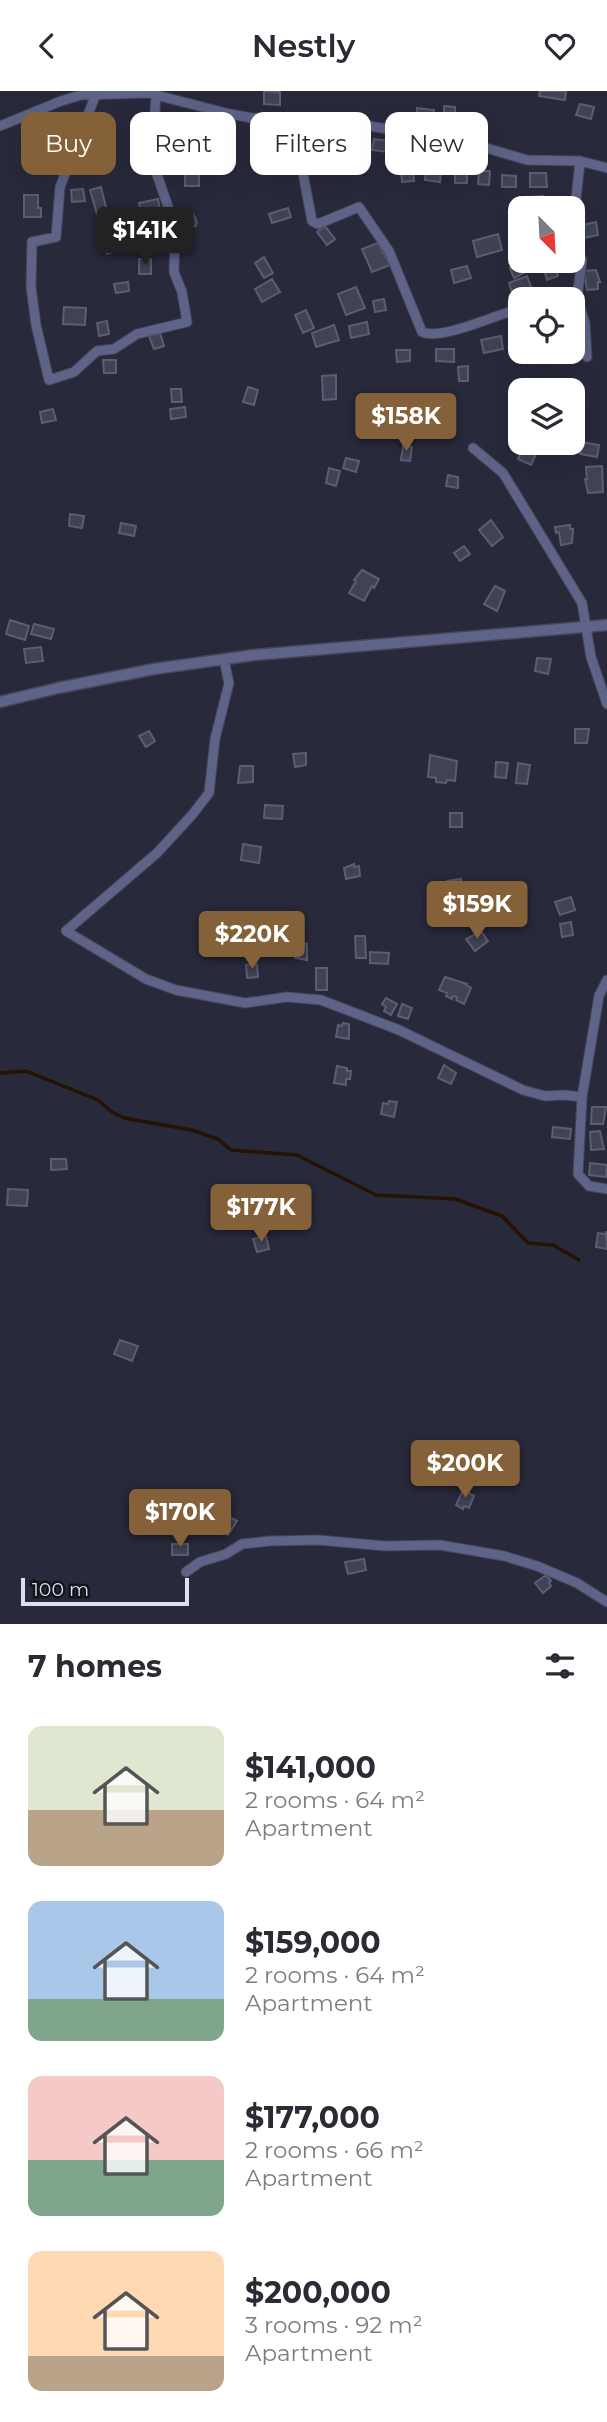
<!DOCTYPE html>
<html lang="en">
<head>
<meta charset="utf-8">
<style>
	:root { --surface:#fff; --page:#f2f2f3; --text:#2b2b33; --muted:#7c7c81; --accent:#85613a }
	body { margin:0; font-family:Montserrat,sans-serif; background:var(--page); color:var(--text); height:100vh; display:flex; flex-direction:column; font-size:26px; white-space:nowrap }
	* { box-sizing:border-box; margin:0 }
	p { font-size:23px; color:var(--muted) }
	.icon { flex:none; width:38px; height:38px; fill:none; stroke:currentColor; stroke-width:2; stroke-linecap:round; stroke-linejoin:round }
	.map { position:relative; height:1533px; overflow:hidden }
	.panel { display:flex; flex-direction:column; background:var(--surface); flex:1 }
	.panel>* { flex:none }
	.hud { position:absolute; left:21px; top:21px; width:565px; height:63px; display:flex; gap:14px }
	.needle { width:46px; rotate:156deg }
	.fabs { position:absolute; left:508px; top:105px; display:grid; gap:14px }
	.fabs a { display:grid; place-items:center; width:77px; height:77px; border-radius:14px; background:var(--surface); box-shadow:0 7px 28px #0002; font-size:35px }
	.scale { position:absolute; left:21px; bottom:18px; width:168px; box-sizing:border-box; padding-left:7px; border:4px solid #dddfeb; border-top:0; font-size:19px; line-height:24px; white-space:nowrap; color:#dddfeb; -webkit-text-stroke:5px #12131b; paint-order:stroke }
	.price { position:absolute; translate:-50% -60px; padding:0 16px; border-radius:7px; background:var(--accent); color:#fff; font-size:23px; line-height:46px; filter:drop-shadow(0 2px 4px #0008) }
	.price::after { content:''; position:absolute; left:50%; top:42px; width:21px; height:16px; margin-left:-10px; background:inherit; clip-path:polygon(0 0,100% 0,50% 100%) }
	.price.on { background:#222; color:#fff }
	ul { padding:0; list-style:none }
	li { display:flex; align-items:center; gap:21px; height:175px; padding:0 28px }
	li span { display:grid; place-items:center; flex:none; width:196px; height:140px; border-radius:14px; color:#555 }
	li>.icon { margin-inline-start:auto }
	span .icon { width:84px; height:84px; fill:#fffc; stroke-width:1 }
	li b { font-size:30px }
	h2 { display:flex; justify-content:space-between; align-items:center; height:84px; padding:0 28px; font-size:30px }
	.pill { padding:0 24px; border-radius:14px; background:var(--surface); box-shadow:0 7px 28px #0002; font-size:24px; line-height:63px }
	.pill.on { background:var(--accent); color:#fff }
	header { display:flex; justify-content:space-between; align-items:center; height:91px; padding:0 28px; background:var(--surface); font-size:32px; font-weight:600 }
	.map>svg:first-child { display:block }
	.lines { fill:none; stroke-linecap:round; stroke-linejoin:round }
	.stream { stroke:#261200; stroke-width:3.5 }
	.building { fill:#404355; stroke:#5b5e72; stroke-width:2 }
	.minor-casing { stroke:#454758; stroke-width:11 }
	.tertiary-casing { stroke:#454758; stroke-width:13 }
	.minor { stroke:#5e6387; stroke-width:9 }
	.tertiary { stroke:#5e6387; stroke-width:10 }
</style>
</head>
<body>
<header><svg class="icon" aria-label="back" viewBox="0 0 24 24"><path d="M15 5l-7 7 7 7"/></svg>Nestly<svg class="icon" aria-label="heart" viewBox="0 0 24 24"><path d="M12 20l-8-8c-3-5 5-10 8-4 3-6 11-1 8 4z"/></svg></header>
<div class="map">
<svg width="607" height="1533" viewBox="0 0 607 1533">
	<rect width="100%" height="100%" fill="#282a3c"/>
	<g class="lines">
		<!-- stream -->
		<path class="stream" d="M0,982L26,980L98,1009L112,1021L124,1027L192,1039L218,1048L231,1059L297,1064L376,1104L455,1108L502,1125L528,1152L553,1154L579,1169"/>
	</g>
	<!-- building -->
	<path class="building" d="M264,0L280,1V14L264,13Z
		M540,0H566L565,9L539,5Z
		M580,13L594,16L591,28L576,24Z
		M444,15L455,16V29H444Z
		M417,17L434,19L432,30L416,31Z
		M52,35L62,39L57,56L46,52Z
		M203,39L218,42L216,54L201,51Z
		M223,42L233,43L231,56L221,54Z
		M374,48L389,50L387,61L372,59Z
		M294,67L295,82L284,83L282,68Z
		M413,79L414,90L402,91L401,81Z
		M426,79L441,80L440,91L425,89Z
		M467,80V92H455V81Z
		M479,80H490L489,94L478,93Z
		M185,82H199V95H185Z
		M530,82H546L547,96H530Z
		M502,84L516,85V96H502Z
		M101,96L107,120L97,123L90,99Z
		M83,98L85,110L72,111L71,99Z
		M24,104H38V117H41V126H24Z
		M543,105L544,117H527H529L528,106Z
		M158,108L160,119L141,123L139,112Z
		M288,117L291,126L272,132L269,123Z
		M193,122L197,131L196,135L185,137L184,132H181L179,124Z
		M160,129L162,141L141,144L140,132Z
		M596,131L598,144L584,147L582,134Z
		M325,135L335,148L327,154L317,141Z
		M113,138L120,159L107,163L100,142Z
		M498,143L502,159L477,166L473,150Z
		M378,152L390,174L372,181L362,158Z
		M264,166L273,182L264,187L255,172Z
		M139,168H151V183H139Z
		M522,172L526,181L514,187L510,177Z
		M554,172L558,185L547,189L543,175Z
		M467,175L471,187L454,192L451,179Z
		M596,179L600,191H598V198L587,199L584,180Z
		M527,185L532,198L513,204L509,192Z
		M272,188L280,201L262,211L255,198Z
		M128,191L129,200L116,202L114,193Z
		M356,196L365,217L346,224L338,203Z
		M384,208L386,219L375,221L373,210Z
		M64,216L86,217L85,234L63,233Z
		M306,219L314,237L303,242L295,224Z
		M107,230L109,243L99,245L97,232Z
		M367,231L369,243L351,247L349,235Z
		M334,234L339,249L316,256L312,242Z
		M160,242L164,255L154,258L149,245Z
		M501,245L503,258L484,262L481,249Z
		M436,258H454V271L436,270Z
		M396,259H410V270L397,271Z
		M103,269H116V282H104Z
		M468,275V290H459L458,276Z
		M336,284V308L323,309L322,285Z
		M248,296L258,299L254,314L243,311Z
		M171,298H181L182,311H172Z
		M185,316L186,326L171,328L170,318Z
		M53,318L56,329L42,332L40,321Z
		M582,351L599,354L597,366L580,363Z
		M403,355L412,356L410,370L401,369Z
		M523,357L536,363L531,374L518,368Z
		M346,367L359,370L356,381L343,377Z
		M602,375L603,401L588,402L585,388H587L586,376Z
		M329,377L340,380L336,395L326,392Z
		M448,384L458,386V397L446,395Z
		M70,423L84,425L82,437L69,435Z
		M491,429L503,446L492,455L479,439Z
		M121,432L136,435L134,445L119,442Z
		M570,434V438H573L572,452L561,454L559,441L556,442L555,436Z
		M464,455L470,463L460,470L454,462Z
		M362,479L379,488L374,497L372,495L364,510L349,502L356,490L354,489Z
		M495,495L505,500L497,520L484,513Z
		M10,529L29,535L25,549L6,543Z
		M34,533L54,538L51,548L31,543Z
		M41,556L43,570L26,572L24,558Z
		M537,567L551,568L548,583L535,580Z
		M575,638H589L587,652H575Z
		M149,640L155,650L146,656L139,645Z
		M306,662V674L295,676L293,663Z
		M430,664L457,670L455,690L447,689L446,692L436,691V687L428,686Z
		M496,671L508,672L506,687L495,686Z
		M518,672L530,674L527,693L516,692Z
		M240,675H253V691L238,692Z
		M265,714L283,715L282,728L264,727Z
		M450,722H462V736H450Z
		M243,753L261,756L259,772L241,769Z
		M354,773V776L359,775L360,785L346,788L344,777Z
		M461,788L463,800L449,801L447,790Z
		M571,806L575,819L560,824L555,811Z
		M571,831L573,844L562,846L560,833Z
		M481,840L488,850L475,860L466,848Z
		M355,845H365L366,867H356Z
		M297,852L307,853V869L295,867Z
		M370,861L389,862L388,873L370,872Z
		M257,873L258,886L247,887L246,874Z
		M316,877H327V899H316Z
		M445,886L467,893L466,894L471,897L464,913L456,909L457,906L453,905L452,908L446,905L447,902L439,899Z
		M386,907L397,913L391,924L384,920L386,916L382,913Z
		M402,913L412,917L408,928L398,925Z
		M343,932L349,933V948L336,946L338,934L342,935Z
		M444,974L456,982L451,993L438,987Z
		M337,975L347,977V980H351L350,988H346V994L334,992Z
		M389,1010L397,1011L394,1026L381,1023L383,1012L388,1013Z
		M592,1016H606L603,1033H591Z
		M553,1036L571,1038L570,1048L552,1046Z
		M600,1040L604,1058L591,1059L590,1041Z
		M51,1068H66L67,1078L51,1079Z
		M590,1072L607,1074L606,1086L589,1084Z
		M8,1098L28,1099L27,1115L7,1114Z
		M606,1140L607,1158L596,1156L598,1142L606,1143Z
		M266,1145L269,1158L257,1161L253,1148Z
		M120,1249L138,1255L132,1270L114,1263Z
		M463,1399L474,1405L469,1417L464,1415L463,1418L456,1414Z
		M227,1425L237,1430L228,1444L219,1439Z
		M172,1453H188V1464H172Z
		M364,1468L366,1479L348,1483L345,1471Z
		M546,1484L551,1490L549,1492L551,1495L543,1502L535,1492Z"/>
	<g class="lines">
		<defs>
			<path id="minor" d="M96,3L60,96L56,146L32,151L31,196L36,234L49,289L74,281L97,260L114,258L137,243L187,231L182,201L174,181L175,136L152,69L156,4
				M302,28V77L312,130L318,133L359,116L389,160L422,241C442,250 496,223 520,218
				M0,35L61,10L81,4L148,2L230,23L252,27H321L466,51L527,69L580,70L607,77
				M580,70L573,137L574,152L582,169L577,206L585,232L587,266
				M567,208L577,206
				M473,357L503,382L582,512L591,566L607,613
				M224,569L229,592L215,648L209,702L192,724L157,762L66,840L146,888L176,899L245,912L287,906L321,909L399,939L523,999L545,1005L564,1004L582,1006
				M607,889L599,905L582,1006L578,1083L589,1095L607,1098
				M186,1481L200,1471L226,1463L242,1453L269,1450L318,1449L385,1455L440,1454L504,1465L537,1475L577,1492L607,1511"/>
			<path id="tertiary" d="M0,611L58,597L154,578L254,564L607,534"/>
		</defs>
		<!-- minor casing -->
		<use href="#minor" class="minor-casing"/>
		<!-- tertiary casing -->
		<use href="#tertiary" class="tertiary-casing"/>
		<!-- minor -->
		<use href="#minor" class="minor"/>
		<!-- tertiary -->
		<use href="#tertiary" class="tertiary"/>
	</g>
</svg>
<div class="fabs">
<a><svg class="needle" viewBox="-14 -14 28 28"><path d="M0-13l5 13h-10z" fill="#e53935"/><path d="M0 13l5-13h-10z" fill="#7c7c81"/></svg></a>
<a><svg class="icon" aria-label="locate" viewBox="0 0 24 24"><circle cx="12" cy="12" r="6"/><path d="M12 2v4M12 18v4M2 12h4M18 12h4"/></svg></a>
<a><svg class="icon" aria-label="layers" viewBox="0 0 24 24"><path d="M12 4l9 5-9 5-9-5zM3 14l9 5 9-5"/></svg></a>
</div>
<div class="scale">100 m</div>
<b class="price on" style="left:145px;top:176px">$141K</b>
<b class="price" style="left:406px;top:362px">$158K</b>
<b class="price" style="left:477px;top:850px">$159K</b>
<b class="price" style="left:252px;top:880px">$220K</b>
<b class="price" style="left:261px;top:1153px">$177K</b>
<b class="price" style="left:465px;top:1409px">$200K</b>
<b class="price" style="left:180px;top:1458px">$170K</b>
<div class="hud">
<a class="pill on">Buy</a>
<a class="pill">Rent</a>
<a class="pill">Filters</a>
<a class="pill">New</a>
</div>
</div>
<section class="panel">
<h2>7 homes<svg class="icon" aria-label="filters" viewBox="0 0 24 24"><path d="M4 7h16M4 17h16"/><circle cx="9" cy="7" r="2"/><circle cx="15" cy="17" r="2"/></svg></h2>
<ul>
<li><span style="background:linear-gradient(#dfe7d0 60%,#b9a48a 0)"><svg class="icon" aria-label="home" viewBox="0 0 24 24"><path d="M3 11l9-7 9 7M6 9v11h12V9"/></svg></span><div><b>$141,000</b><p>2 rooms · 64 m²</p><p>Apartment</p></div></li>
<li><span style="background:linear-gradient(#a9c7e8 70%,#7fa58c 0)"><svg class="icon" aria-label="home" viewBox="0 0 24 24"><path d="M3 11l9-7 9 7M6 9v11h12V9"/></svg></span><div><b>$159,000</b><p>2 rooms · 64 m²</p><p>Apartment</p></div></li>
<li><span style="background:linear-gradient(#f6c9c9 60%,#7fa58c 0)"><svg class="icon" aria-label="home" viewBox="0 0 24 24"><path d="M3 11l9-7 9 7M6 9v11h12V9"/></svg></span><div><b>$177,000</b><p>2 rooms · 66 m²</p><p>Apartment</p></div></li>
<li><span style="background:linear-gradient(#ffd9b3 75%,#b9a48a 0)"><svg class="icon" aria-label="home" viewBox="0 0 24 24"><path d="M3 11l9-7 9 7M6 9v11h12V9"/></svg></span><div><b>$200,000</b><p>3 rooms · 92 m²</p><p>Apartment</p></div></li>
</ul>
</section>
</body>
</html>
